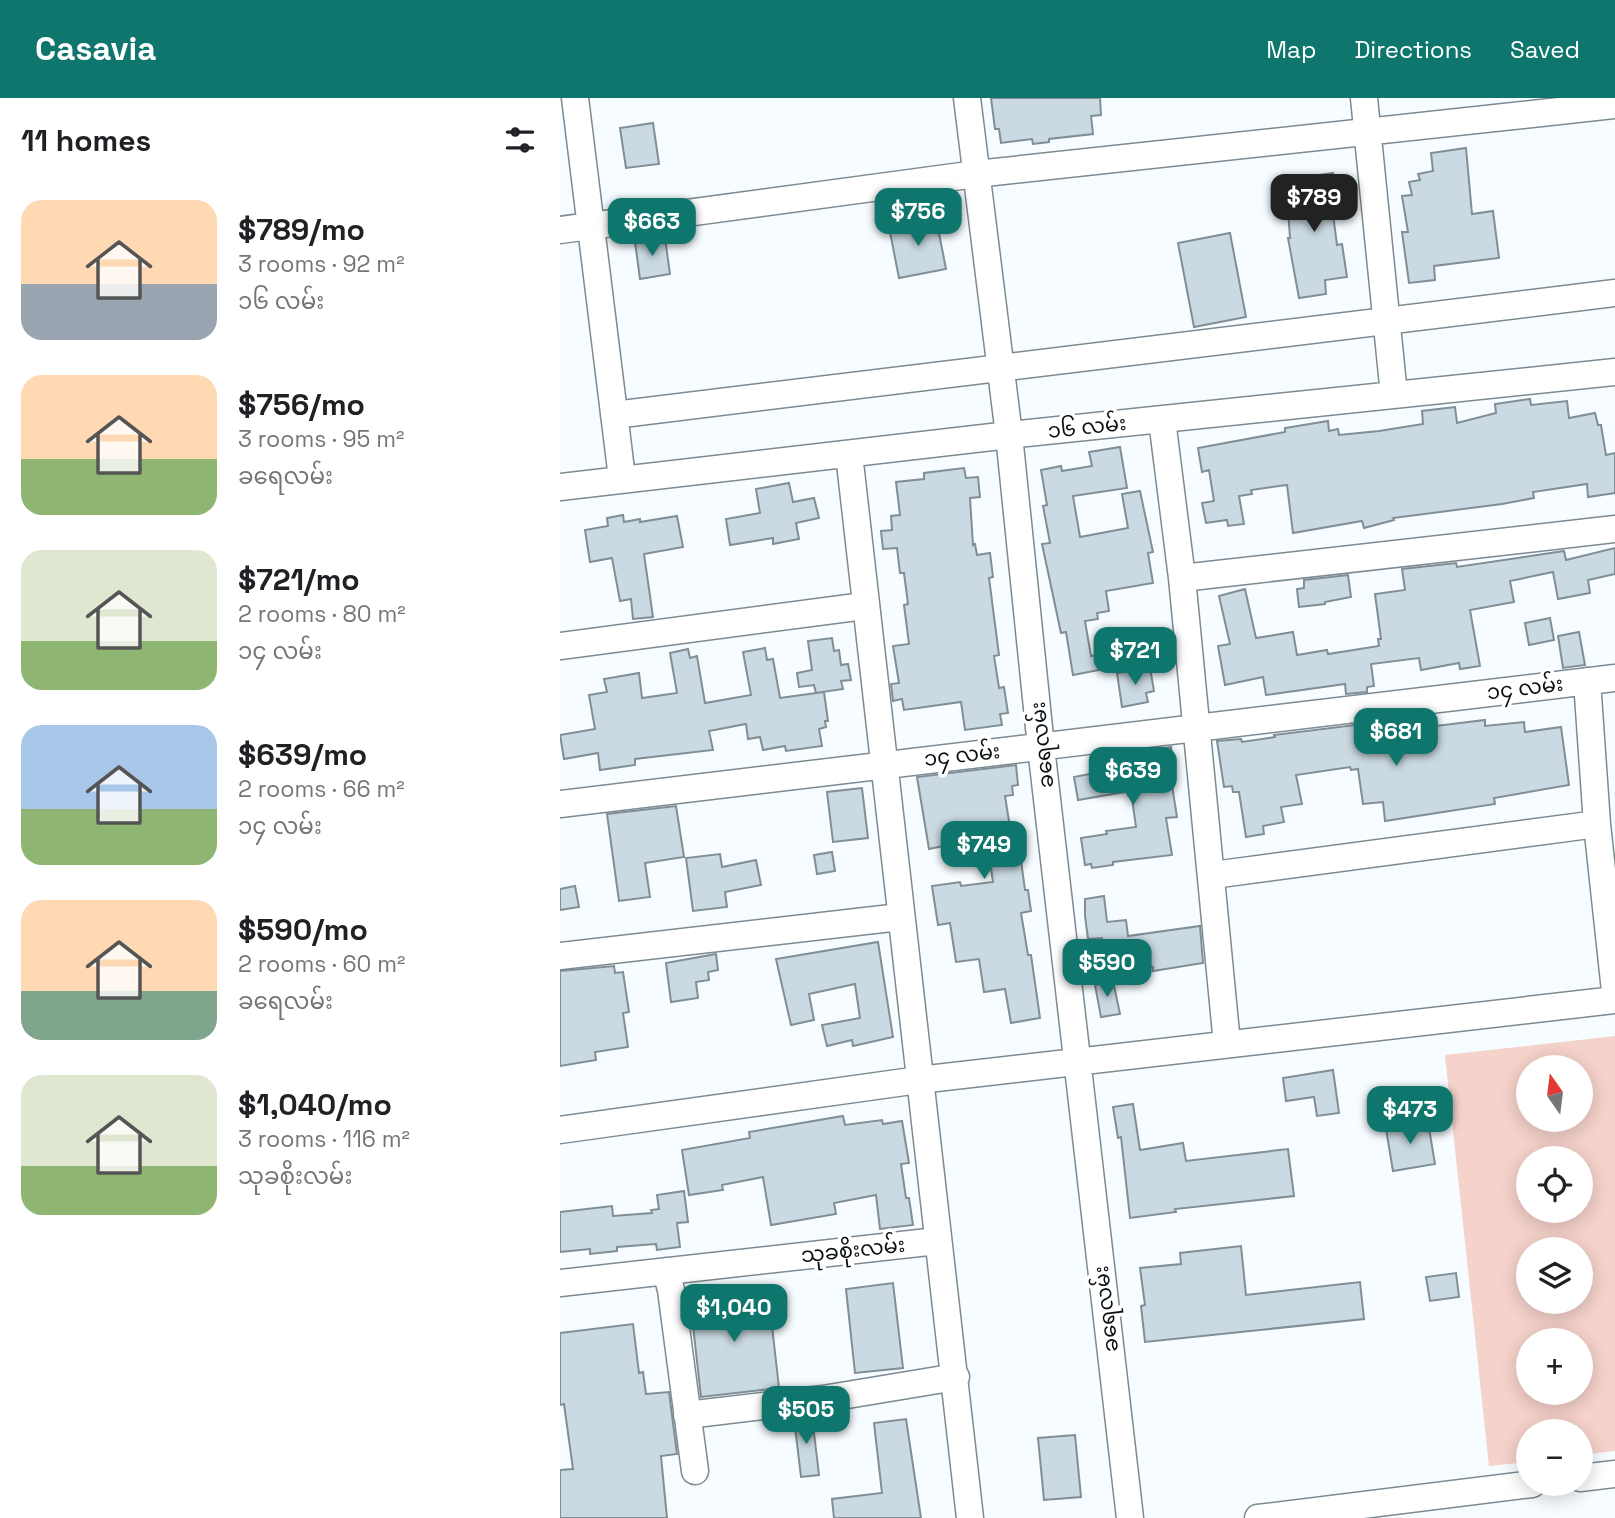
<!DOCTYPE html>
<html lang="en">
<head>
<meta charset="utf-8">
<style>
	:root { --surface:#fff; --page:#f6f6f6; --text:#202124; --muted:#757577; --accent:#0f766e }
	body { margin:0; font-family:"Space Grotesk","Noto Sans Myanmar",sans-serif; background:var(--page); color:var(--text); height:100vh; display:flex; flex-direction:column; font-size:26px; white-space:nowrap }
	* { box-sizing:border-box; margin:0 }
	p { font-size:23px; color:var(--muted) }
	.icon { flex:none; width:38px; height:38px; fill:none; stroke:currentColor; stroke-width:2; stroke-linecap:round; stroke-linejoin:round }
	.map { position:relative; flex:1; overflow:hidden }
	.drawer { display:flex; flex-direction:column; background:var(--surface); width:560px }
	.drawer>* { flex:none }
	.needle { width:46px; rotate:346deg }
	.fabs { position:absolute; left:956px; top:957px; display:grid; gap:14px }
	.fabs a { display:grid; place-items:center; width:77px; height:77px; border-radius:50%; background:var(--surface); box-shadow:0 4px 18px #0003; font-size:35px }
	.price { position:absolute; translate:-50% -60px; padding:0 16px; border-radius:14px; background:var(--accent); color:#fff; font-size:23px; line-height:46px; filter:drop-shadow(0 2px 4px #0008) }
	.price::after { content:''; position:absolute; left:50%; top:42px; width:21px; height:16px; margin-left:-10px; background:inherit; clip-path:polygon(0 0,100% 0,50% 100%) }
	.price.selected { background:#222; color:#fff }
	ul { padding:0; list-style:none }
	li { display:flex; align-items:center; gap:21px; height:175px; padding:0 21px }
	li span { display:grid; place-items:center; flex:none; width:196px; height:140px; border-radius:21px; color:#555 }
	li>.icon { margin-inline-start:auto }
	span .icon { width:84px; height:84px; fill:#fffc; stroke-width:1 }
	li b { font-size:30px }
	h2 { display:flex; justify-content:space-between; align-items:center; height:84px; padding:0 21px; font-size:30px }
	header { display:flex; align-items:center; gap:42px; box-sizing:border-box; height:98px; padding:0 35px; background:var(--accent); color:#fff }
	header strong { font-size:33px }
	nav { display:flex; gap:38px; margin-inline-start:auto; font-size:24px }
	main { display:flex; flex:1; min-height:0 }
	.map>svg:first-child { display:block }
	.green { fill:#f5d2ca; fill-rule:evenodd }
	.building { fill:#cbdae2; stroke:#808e95; stroke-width:2 }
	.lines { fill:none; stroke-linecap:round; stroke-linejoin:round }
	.minor-casing { stroke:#7c8a91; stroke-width:29 }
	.minor { stroke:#fff; stroke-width:26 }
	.labels { text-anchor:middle; stroke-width:7; stroke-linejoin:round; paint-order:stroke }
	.street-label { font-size:21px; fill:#0b1013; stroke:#fff }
</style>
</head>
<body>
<header>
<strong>Casavia</strong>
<nav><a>Map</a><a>Directions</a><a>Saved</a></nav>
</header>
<main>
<section class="drawer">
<h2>11 homes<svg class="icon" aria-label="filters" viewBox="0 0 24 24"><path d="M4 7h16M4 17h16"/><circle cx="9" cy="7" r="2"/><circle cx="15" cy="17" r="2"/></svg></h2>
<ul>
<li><span style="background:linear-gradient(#ffd9b3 60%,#9aa5b1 0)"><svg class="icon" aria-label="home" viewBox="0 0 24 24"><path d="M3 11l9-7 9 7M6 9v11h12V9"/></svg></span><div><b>$789/mo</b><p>3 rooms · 92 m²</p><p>၁၆ လမ်း</p></div></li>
<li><span style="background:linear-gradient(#ffd9b3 60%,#8fb573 0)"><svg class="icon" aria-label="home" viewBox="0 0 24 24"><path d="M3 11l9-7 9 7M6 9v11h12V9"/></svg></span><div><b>$756/mo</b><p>3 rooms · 95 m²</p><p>ခရေလမ်း</p></div></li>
<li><span style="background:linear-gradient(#dfe7d0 65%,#8fb573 0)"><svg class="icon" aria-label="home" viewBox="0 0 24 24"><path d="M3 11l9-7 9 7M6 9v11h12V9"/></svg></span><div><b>$721/mo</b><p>2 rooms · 80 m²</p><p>၁၄ လမ်း</p></div></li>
<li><span style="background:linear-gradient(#a9c7e8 60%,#8fb573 0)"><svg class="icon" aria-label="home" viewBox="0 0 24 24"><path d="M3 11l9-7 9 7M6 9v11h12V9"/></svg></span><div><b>$639/mo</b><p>2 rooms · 66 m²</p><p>၁၄ လမ်း</p></div></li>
<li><span style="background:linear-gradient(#ffd9b3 65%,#7fa58c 0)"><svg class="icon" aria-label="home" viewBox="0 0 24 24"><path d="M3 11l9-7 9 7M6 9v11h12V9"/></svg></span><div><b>$590/mo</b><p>2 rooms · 60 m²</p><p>ခရေလမ်း</p></div></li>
<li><span style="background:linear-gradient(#dfe7d0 65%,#8fb573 0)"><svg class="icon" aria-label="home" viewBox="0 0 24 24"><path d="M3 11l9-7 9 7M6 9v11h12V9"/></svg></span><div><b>$1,040/mo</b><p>3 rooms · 116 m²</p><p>သုခစိုးလမ်း</p></div></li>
</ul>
</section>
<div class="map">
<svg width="1055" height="1420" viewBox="0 0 1055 1420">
	<rect width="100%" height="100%" fill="#f6fcff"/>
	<!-- green -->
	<path class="green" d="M1055,938V1353L1020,1357V1334H968V1364L929,1368L885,957ZM968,970H1020V1022H968ZM968,1060H1020V1113H968ZM968,1152H1020V1204H968ZM968,1242H1020V1295H968Z"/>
	<!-- building -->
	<path class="building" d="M431,0H540L541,17L531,18L533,36L489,41V44L473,46L472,41L441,45L439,31H435Z
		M93,25L99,66L66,70L60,30Z
		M906,50L912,116L933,113L939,160L874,168L875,182L849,185L842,134H848L842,98L852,97L849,84L860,82L858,76L873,73L871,55Z
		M773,75L777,100L771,101L777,147L782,146L787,179L765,182L766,196L739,200L728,140H730L726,82Z
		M376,120L386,171L339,180L329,129Z
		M670,135L686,219L634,229L618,145Z
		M105,140L110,176L80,181L75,144Z
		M970,301L971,307L1007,303L1009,320L1035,315L1038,327H1041L1046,357L1055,355V395L1028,399L1027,386L973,394L974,400L942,406L833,420L834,422L804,430L802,423L733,435L727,387L691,392L692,396L679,398L684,426L668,428L667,422L646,425L642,405L654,403L649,372L642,374L638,350L725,334V330L768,323L769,333L778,331L779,337L819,333L863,326L862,313L895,309L897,325L936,315L935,306Z
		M560,349L567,390L513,398L520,439L568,430L562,396L580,393L593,454L588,455L593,485L546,493L549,513L537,515L538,521L525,523L531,558L537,557L539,572L513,577L506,534L501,535L482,446L490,445L483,408L487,407L481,372L501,368L502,373L532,368L529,354Z
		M404,370L406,380L418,379L420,399L410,400L413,447L415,446L417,457L430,455L433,479L429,480L439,557L434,558L439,590L444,589L448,615L440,616L442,627L405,632L401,604L344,612L342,601L333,603L331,586L339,585L333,548L349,546L344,507L348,506L344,475H340L337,450L323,451L321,433L332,432L331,418L340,417L336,384L364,381V375Z
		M229,385L233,404L254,400L259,420L236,425L239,441L213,446V440L170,447L166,421L200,415L196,391Z
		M63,417L64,424L80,421V424L117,418L123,449L84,456L93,519L73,521L71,501L60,503L52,460L30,464L25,432L48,428L47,420Z
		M1055,450V476L1028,482L1030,495L998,501L993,474L950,483L954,504L910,512L920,568L900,571L899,565L861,572L859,560L811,566L814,588L807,589V594L786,596L785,586L706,597L703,579L665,587L658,548L670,546L659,498L685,491L696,540L733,534L737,557L767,552L768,556L819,548L818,541H821L815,496L845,492L842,471L896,465L897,469L1004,453L1006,462Z
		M788,477L791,499L765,504V506L739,509L737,491L744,490V482Z
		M990,520L994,542L969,547L965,525Z
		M1019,534L1025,567L1003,570L998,538Z
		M597,537L601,560L577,564L573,541Z
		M272,540L274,553L279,552L281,567L288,566L291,582L281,583L283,591L256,595L254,587L239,589L237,575L252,572L248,543Z
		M205,550L207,562L213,561L220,600L264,594L268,623H265L266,629L259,631L262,648L226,653L225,648L203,652L200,639L188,641L186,626L149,633L153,652L75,661V667L40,672L38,655L4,661L0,637L35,631L29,597L47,594L44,581L79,575L82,600L117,595L110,555L128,551L130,560L137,558L145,605L191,597L183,554Z
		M590,570L594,593L586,595L588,604L562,609L557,575Z
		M925,622V628L964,624L965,634L1001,629L1009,687L934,700L935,706L825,723L823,704L803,706L798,671L791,672L790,669L736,677L742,706L721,709L724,724L703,728L704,736L686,739L679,694H673L672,688L664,689L657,643L681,641L682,644L715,639L714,637L811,625L813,635L824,634L825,640L876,635L875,628Z
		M611,649L615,680L611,681L617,719L606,720L612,757L553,764V767L532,770L531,766L525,767L521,740L547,736L546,733L576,729L571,693L518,702L514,679L540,674L539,667L548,665L547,661Z
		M456,667L458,687L452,688L453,697L445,698L452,742L458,741L465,792H468L471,813L461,815L468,857H471L480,920L451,925L445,891L424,894L419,861L396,864L390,825L378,827L372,788L400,784L401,788L433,784L427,743L408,746L407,743L369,751L357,679Z
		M302,690L308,740L273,744L267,694Z
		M116,708L124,759L85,765L90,799L59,803L47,716Z
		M272,754L275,773L257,776L254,757Z
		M160,756L162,769L196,762L201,787L165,794L167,809L133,813L126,760Z
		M15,788L19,809L0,812V791Z
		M544,798L547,824L566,822L568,838L640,828L643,865L593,873V869L547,875L542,840L528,841L525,818V801Z
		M318,844L333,939L293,948L292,942L267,948L262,927L300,920L295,886L249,896L254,922L231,927L216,861Z
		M156,856L158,872L148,874L149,882L136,884L138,900L111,904L106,865Z
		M54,868L55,875L63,874L69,914L63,915L68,949L35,954L36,962L0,968V873Z
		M553,883L560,916L541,919L535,887Z
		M773,972L779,1015L757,1018L754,999L726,1003L723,980Z
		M573,1006L580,1052L623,1045L626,1063L728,1051L734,1098L615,1111L616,1114L570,1120L561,1039L558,1040L553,1009Z
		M283,1018L285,1027L322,1022L323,1026L342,1023L349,1065L341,1066L346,1100H349L353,1127L320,1131L316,1097L274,1105L276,1116L211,1127L203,1079L162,1087L163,1092L129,1097L122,1052L190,1040L189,1034Z
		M868,1024L875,1066L833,1073L826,1031Z
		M124,1093L128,1124L117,1125L120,1149L97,1152L96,1146L57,1149V1153L30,1156V1151L0,1154V1114L52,1108L53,1118L92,1115L91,1112L99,1111L97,1097Z
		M681,1148L686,1197L800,1184L804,1221L585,1244L581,1208L585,1207L580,1170L621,1166L620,1155Z
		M896,1175L899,1199L870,1203L866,1179Z
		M333,1185L343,1270L295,1275L286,1191Z
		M208,1192L219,1290L141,1299L130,1201Z
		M73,1226L79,1275L83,1274L86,1296L109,1294L117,1356L101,1358L107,1420H0V1372L13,1371L4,1306L0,1307V1235Z
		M252,1318L259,1377L241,1379L234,1320Z
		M346,1321L361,1420H274L272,1401L322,1395L314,1325Z
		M515,1337L521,1399L484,1402L478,1340Z"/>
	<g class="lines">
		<defs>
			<path id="minor" d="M15,0L62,380
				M407,0L449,337L481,649L570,1420
				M804,0L834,297
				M0,132L416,76L1055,7
				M54,317L1055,195
				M602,322L622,480L667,946
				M289,356L410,1420
				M0,389L449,337L1055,274
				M622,480L1055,431
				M0,548L304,508
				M1027,583L1037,726L1055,893
				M0,706L1055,580
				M653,777L1037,726
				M0,858L340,819
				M0,1032L359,982L1055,902
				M106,1173L111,1192L135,1373
				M0,1185L377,1143
				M127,1317L263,1301L396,1279
				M1020,1380L1055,1376
				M698,1420L972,1386"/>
		</defs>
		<!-- minor casing -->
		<use href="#minor" class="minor-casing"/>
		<!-- minor -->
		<use href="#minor" class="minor"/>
	</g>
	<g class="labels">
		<!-- street labels -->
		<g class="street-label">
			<text transform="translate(527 329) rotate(-6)" y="7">၁၆ လမ်း</text>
			<text transform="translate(965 590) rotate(-7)" y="7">၁၄ လမ်း</text>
			<text transform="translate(482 647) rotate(-96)" y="7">ခရေလမ်း</text>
			<text transform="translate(402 657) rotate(-6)" y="7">၁၄ လမ်း</text>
			<text transform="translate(293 1152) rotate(-6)" y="7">သုခစိုးလမ်း</text>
			<text transform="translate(546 1211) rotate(-97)" y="7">ခရေလမ်း</text>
		</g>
	</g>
</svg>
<div class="fabs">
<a><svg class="needle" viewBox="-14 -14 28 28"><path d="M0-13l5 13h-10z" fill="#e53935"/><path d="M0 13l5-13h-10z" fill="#757577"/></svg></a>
<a><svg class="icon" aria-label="locate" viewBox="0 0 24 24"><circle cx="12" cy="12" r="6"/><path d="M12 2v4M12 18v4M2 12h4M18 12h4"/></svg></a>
<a><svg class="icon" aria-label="layers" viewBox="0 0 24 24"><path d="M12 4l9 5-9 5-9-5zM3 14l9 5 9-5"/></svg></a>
<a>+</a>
<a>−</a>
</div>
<b class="price selected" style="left:754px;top:136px">$789</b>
<b class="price" style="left:358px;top:150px">$756</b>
<b class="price" style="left:92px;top:160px">$663</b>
<b class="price" style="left:575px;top:589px">$721</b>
<b class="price" style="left:836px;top:670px">$681</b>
<b class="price" style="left:573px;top:709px">$639</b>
<b class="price" style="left:424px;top:783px">$749</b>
<b class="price" style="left:547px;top:901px">$590</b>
<b class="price" style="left:850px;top:1048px">$473</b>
<b class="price" style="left:174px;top:1246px">$1,040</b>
<b class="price" style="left:246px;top:1348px">$505</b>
</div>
</main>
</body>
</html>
